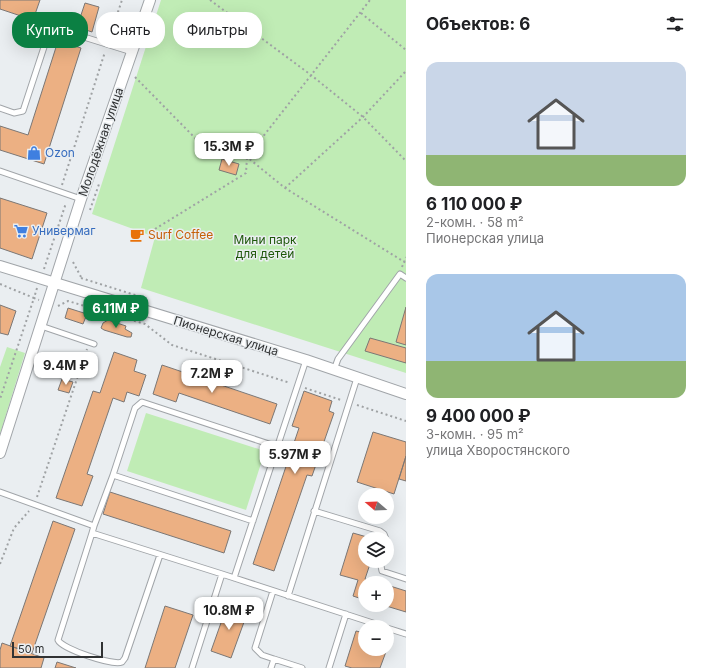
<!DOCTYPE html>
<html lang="ru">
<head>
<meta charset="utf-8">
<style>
	:root { --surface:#fff; --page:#f2f2f2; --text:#202124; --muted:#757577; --accent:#0b8043 }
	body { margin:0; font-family:Inter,sans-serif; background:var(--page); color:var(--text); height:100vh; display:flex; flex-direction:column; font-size:15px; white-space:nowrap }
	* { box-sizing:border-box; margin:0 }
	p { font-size:13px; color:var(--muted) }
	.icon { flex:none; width:22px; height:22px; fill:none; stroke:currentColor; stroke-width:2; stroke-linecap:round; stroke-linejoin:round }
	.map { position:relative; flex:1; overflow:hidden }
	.side { display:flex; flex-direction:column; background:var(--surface); width:300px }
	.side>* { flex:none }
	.top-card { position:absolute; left:12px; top:12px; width:334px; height:36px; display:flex; gap:8px }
	.needle { width:26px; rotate:289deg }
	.buttons { position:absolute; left:358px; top:488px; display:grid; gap:8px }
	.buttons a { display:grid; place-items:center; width:36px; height:36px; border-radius:50%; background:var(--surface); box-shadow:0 4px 16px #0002; font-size:20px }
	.scale { position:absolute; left:12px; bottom:10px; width:91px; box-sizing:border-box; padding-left:4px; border:2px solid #303233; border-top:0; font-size:11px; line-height:14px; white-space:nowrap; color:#303233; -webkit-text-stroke:3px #eaeef1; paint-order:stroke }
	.price { position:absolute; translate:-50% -34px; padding:0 9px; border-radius:8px; background:#fff; color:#222; font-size:13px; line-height:26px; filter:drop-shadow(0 1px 2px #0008) }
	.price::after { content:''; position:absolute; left:50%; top:24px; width:12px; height:9px; margin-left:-6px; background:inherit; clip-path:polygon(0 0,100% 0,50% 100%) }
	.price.current { background:var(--accent); color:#fff }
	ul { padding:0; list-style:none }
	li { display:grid; align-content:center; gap:8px; height:212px; padding:0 20px }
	li span { display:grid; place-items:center; height:124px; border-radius:12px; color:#555 }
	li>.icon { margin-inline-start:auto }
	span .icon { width:72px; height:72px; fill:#fffc; stroke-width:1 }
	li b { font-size:17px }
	h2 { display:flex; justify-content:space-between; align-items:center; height:48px; padding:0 20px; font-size:17px }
	.pill { padding:0 14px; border-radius:16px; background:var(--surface); box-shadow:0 4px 16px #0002; font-size:14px; line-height:36px }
	.pill.current { background:var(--accent); color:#fff }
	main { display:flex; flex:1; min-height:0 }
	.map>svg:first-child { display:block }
	.green { fill:#c0ecb5 }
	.building { fill:#ecb083; stroke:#7b7775 }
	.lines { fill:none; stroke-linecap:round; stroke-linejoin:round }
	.service-casing { stroke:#a1a5a9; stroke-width:7 }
	.minor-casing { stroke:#a1a5a9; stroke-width:12 }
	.path { stroke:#9fa2a4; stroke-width:2; stroke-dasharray:2 3; stroke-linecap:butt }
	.service { stroke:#fff; stroke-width:5 }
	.minor { stroke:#fff; stroke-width:10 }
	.labels { text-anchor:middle; stroke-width:3; stroke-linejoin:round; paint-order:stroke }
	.street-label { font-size:12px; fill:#303233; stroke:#eaeef1 }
	.shop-label { font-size:12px; fill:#366cbe; stroke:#eaeef1; text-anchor:start }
	.food-label { font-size:12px; fill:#c56008; stroke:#eaeef1; text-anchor:start }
	.park-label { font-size:12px; fill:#1e580a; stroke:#eaeef1 }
</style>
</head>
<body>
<main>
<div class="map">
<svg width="406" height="668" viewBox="0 0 406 668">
	<rect width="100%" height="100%" fill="#eaeef1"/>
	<!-- green -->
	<path class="green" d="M161,0H406V373L141,288L155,237L92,214Z
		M7,347L25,353L0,434V367Z
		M146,413L265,451L246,510L127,471Z"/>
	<!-- building -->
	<path class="building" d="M0,0H40L33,20L0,9Z
		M85,3L99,7L92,32L77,27Z
		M58,41L81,48L44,164L0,150V126L28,135Z
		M222,159L239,164L236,175L219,170Z
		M0,198L47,213L32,259L0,248Z
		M0,305L16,311L8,335L0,333Z
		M406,307V345L396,342Z
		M68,308L87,314L83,324L65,318Z
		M108,320L126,326L125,329L132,333L131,337H127L104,330L101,328L103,323Z
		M370,338L406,348V363L365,351Z
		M114,352L137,360L134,371L146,375L139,396L127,392L124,402L113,398L87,474L93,476L82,506L56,498L93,391L100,393Z
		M162,365L277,404L270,424L179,393L176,402L153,394Z
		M62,379L73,382L69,393L58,390Z
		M304,391L332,401L329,411L334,413L312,476L307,475L274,571L253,564L299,428L292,426Z
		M373,432L406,442V456L394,494L357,482Z
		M406,456V481L399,479Z
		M110,492L231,531L224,553L103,514Z
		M53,521L75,529L32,653L10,646Z
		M353,533L374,539H365V561H371L365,579L379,583H365V600L353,596L358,580L340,575Z
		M387,585L406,591V612L383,605H387Z
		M228,603L248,611L231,658L211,651Z
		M165,606L193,615L175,668H145Z
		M356,631L365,633V649H387L380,668H352L345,666Z
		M2,643L44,658L41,668H0V650Z
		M57,662L76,668H55Z"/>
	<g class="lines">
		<defs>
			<path id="service" d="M0,108L14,113L23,111L48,35L55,28L132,52
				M0,171L81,199
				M41,326L94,344
				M334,370L338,359L400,274L406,278
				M113,475L135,408L142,402L278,447
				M0,492L94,526L92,533L222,574
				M314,511L380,531L384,534L386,539
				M94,526L113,475L253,521
				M92,533L58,640C62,649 113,666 122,662L125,658L160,555
				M380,561L382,571L406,579
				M234,578L306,360
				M288,596L357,378
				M387,628L406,634
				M274,659L302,668
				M192,668L222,574L385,627
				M271,668L274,659L262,655L255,648L273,591
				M329,668L346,614"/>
			<path id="minor" d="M0,266L306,360L406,394
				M0,453L81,199L150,0"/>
		</defs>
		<!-- service casing -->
		<use href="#service" class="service-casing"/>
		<!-- minor casing -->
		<use href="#minor" class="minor-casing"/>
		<!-- path -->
		<path class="path" d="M210,0L311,75L363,117L406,161
			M361,13L406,50
			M110,36L122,0
			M135,77L199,142L247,157L285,188L406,263
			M62,185L105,52
			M285,188L363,117L406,71
			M90,210L99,184
			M155,229L246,173L247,157L370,0
			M73,262L81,277
			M402,267L406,257
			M44,269L66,203
			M81,278L138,296
			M0,284L34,298L0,399
			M37,288L34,298L39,300
			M58,306L68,301L145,324L172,345L290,383
			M305,388L341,400
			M357,405L406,421
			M37,497L87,349
			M0,564L14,528L29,511"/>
		<!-- service -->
		<use href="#service" class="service"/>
		<!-- minor -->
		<use href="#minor" class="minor"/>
	</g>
	<!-- icons -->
	<defs>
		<symbol id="shop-bare" viewBox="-9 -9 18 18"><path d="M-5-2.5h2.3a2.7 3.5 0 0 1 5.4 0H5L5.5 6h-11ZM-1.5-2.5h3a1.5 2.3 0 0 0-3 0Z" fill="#3f7fe0" stroke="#eaeef1" stroke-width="2.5" paint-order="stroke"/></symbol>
		<symbol id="supermarket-bare" viewBox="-9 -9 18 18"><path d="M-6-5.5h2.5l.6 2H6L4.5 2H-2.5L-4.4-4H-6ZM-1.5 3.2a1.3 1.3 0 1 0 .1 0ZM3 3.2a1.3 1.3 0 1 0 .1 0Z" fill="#3f7fe0" stroke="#eaeef1" stroke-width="2.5" paint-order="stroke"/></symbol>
		<symbol id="cafe-bare" viewBox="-9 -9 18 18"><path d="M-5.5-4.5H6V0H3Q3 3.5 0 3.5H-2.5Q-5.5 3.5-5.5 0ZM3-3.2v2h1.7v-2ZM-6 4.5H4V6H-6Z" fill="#e8710a" stroke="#eaeef1" stroke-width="2.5" paint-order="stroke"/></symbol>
	</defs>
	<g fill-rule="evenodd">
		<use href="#shop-bare" x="24" y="143" width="20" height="20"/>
		<use href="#supermarket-bare" x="11" y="221" width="20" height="20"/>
		<use href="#cafe-bare" x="127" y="225" width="20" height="20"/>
	</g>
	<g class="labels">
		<!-- street labels -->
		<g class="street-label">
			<text transform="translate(101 142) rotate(-71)" y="4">Молодёжная улица</text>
			<text transform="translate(226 336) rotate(17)" y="4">Пионерская улица</text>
		</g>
		<!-- shop labels -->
		<g class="shop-label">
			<text x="45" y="157">Ozon</text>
			<text x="32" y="235">Универмаг</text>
		</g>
		<!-- food labels -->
		<g class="food-label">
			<text x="148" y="239">Surf Coffee</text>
		</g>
		<!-- park labels -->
		<g class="park-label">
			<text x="265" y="244">Мини парк<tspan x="265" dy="14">для детей</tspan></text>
		</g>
	</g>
</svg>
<div class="buttons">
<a><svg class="needle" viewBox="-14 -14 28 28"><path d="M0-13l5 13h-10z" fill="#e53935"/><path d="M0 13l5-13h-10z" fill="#757577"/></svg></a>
<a><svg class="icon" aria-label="layers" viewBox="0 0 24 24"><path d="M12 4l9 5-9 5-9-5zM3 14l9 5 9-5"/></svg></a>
<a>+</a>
<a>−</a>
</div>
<div class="scale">50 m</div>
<b class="price" style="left:229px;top:167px">15.3M ₽</b>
<b class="price current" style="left:116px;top:329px">6.11M ₽</b>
<b class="price" style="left:66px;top:386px">9.4M ₽</b>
<b class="price" style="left:212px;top:394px">7.2M ₽</b>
<b class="price" style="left:295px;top:475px">5.97M ₽</b>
<b class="price" style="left:229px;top:631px">10.8M ₽</b>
<div class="top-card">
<a class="pill current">Купить</a>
<a class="pill">Снять</a>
<a class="pill">Фильтры</a>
</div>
</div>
<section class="side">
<h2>Объектов: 6<svg class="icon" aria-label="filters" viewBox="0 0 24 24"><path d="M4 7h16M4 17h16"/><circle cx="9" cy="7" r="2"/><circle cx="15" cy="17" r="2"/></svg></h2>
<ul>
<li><span style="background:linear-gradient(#c9d6e8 75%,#8fb573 0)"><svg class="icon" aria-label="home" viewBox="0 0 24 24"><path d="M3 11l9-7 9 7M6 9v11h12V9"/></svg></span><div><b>6 110 000 ₽</b><p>2-комн. · 58 m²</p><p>Пионерская улица</p></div></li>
<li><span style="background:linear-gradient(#a9c7e8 70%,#8fb573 0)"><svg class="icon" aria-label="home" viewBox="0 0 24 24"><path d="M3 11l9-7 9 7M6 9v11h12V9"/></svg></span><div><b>9 400 000 ₽</b><p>3-комн. · 95 m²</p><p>улица Хворостянского</p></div></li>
</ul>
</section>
</main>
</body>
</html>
